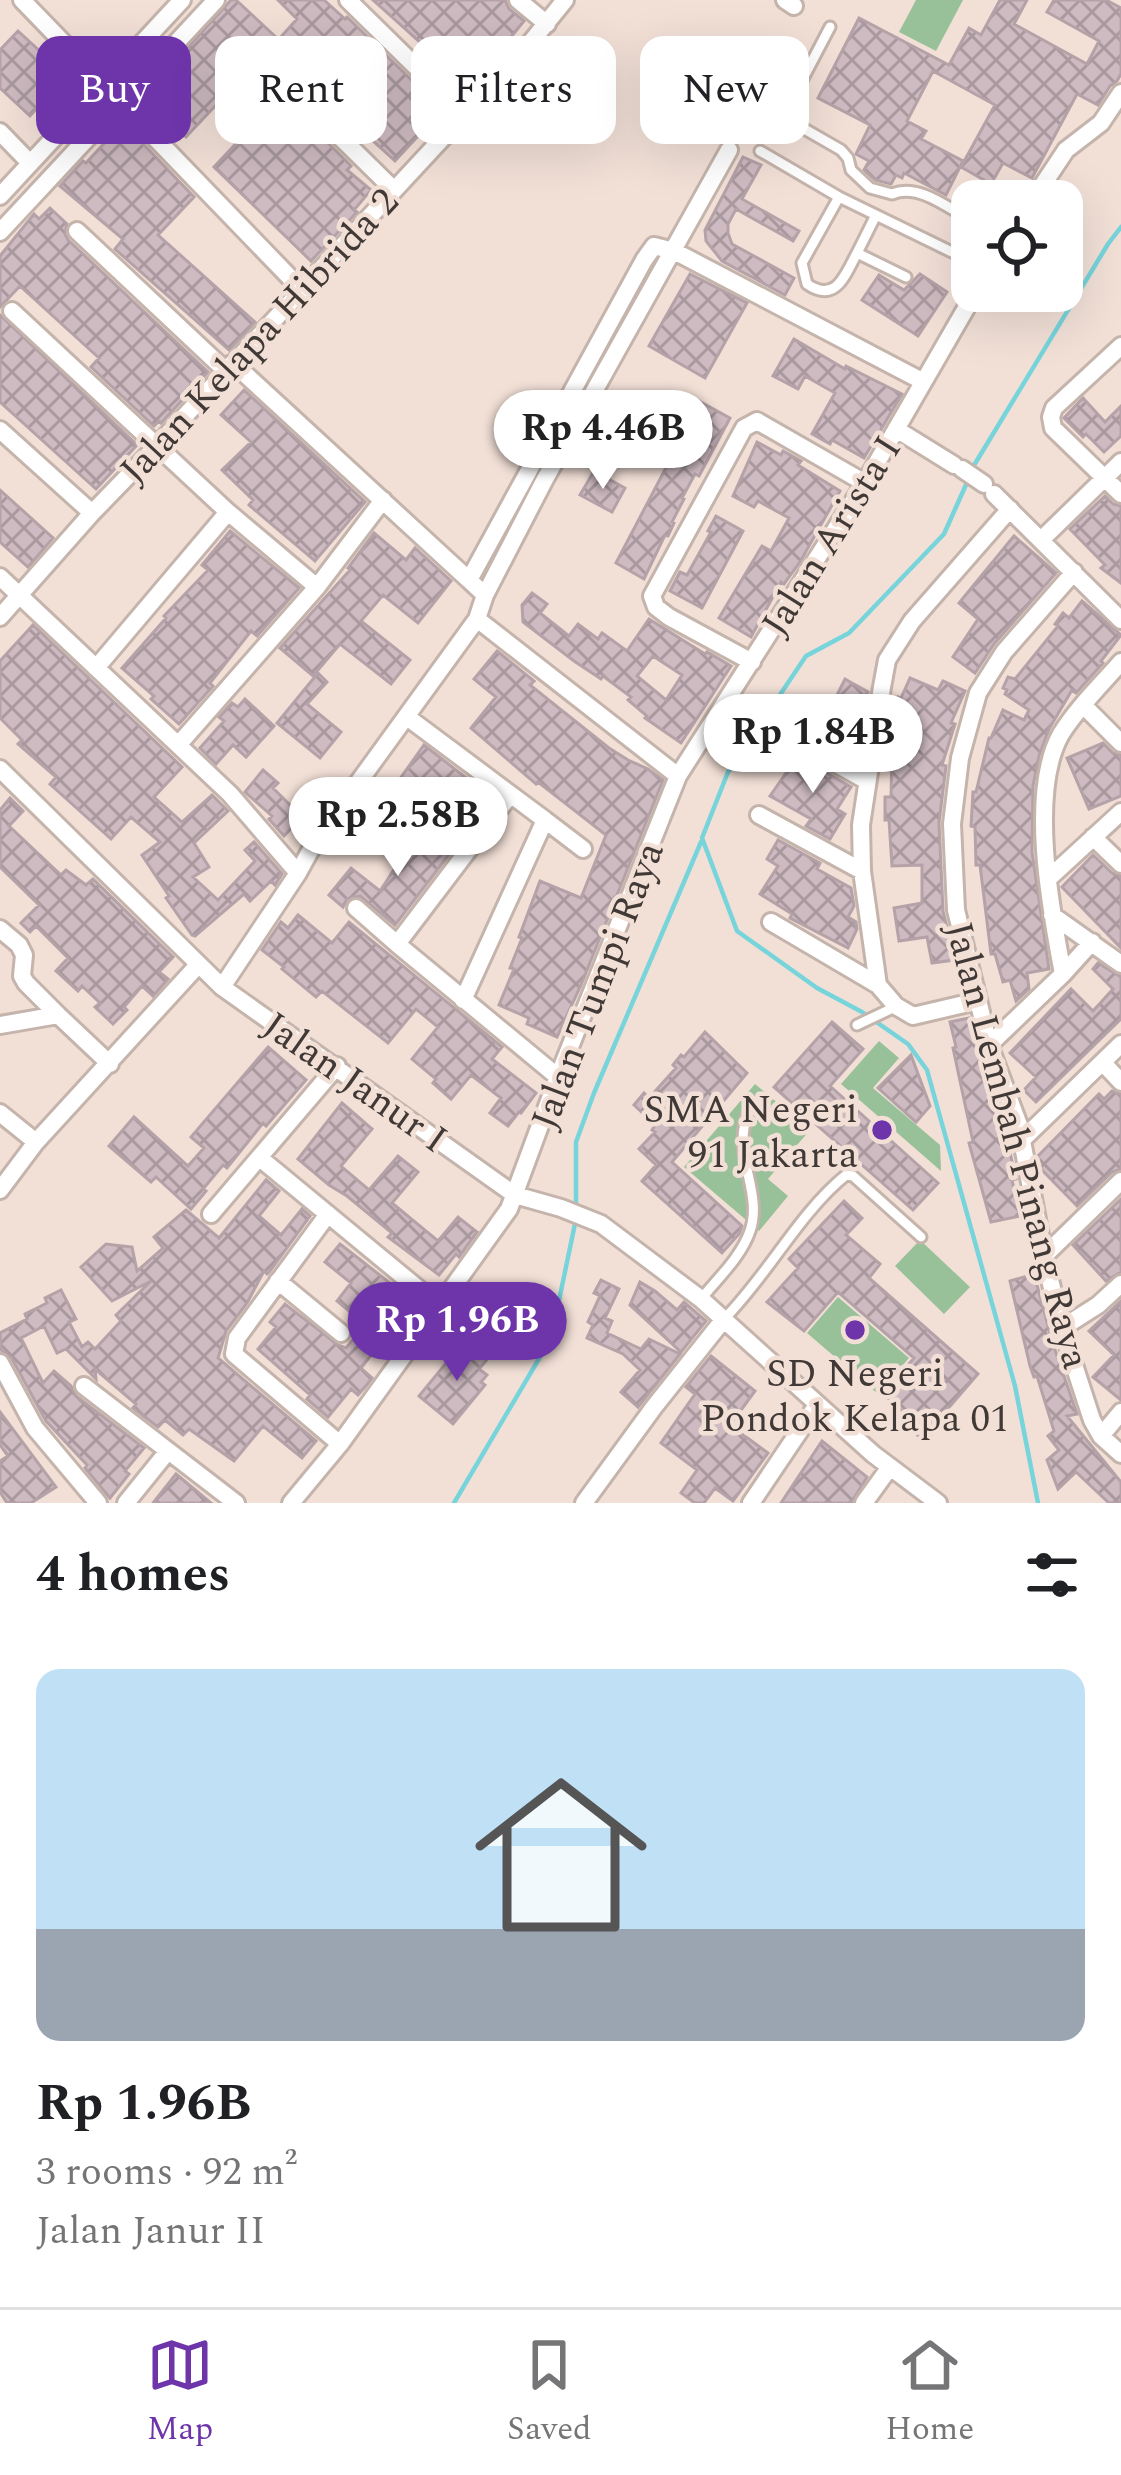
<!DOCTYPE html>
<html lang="en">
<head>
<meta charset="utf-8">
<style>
	:root { --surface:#fff; --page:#f6f6f6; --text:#202124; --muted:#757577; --line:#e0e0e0; --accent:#6e35ab }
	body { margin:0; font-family:Spectral,serif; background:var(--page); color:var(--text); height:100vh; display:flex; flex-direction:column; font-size:45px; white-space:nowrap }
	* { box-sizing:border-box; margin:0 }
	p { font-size:39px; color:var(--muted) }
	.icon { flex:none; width:66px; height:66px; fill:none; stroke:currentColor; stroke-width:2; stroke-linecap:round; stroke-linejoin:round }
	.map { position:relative; height:1503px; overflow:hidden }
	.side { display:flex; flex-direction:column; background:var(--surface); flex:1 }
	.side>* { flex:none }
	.banner { position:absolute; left:36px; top:36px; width:1050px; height:108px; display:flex; gap:24px }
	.buttons { position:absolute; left:951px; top:180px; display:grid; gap:24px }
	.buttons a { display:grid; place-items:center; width:132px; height:132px; border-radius:24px; background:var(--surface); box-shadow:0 12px 48px #0002; font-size:60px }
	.price { position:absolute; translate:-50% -102px; padding:0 27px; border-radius:42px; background:#fff; color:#222; font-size:39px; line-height:78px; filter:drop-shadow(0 3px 6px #0008) }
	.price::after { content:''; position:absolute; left:50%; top:72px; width:36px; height:27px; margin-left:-18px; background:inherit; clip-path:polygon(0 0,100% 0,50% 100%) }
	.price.active { background:var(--accent); color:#fff }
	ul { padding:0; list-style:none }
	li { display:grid; align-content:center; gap:24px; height:636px; padding:0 36px }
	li+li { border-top:3px solid var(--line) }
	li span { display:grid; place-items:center; height:372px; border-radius:24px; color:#555 }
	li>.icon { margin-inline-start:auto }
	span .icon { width:216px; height:216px; fill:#fffc; stroke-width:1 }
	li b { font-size:51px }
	h2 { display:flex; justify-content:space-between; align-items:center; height:144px; padding:0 36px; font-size:51px }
	.tag { padding:0 42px; border-radius:24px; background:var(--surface); box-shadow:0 12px 48px #0002; font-size:42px; line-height:108px }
	.tag.active { background:var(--accent); color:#fff }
	.menu { display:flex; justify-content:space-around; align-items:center; height:168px; border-top:3px solid var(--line); background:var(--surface); font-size:33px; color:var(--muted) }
	.menu a { display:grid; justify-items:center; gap:6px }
	.menu .active { color:var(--accent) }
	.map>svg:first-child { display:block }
	.garden { fill:#99c199 }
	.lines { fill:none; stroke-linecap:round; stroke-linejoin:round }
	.stream { stroke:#77d4db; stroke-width:4.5 }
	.building { fill:url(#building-cross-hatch); stroke:#b5a2a8; stroke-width:3; fill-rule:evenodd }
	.service-casing { stroke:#c5b4ab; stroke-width:15 }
	.minor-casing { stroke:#c5b4ab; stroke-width:22 }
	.service { stroke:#fff; stroke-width:9 }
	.minor { stroke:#fff; stroke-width:16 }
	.poi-dot { fill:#6e35ab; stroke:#f2e0d7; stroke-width:4.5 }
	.labels { text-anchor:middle; stroke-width:9; stroke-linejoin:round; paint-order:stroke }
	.street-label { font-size:39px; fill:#413936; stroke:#f2e0d7 }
	.poi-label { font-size:39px; fill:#413936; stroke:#f2e0d7; text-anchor:end }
</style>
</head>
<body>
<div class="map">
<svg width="1121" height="1503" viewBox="0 0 1121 1503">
	<defs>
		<pattern id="building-cross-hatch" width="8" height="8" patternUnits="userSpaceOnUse" patternTransform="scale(3)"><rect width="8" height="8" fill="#cebbc1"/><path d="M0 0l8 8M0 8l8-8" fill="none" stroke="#a9999e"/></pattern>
	</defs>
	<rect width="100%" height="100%" fill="#f2e0d7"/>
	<!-- garden -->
	<path class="garden" d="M916,0H963L936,51L899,32Z
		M879,1041L899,1058L873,1088L940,1145L941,1171L841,1084Z
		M755,1084L810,1130L768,1179L788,1196L759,1231L684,1167Z
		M920,1240L970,1287L944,1314L895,1266Z
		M838,1297L909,1358L878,1394L807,1333Z"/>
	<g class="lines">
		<!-- stream -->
		<path class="stream" d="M973,467L1108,244L1121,227
			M969,478L944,534L849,633L806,656L728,772L702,838L737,931L817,988L862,1012L908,1044L927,1070L1015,1386L1038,1503
			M576,1208V1142L594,1093L701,842
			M454,1503L540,1357L557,1310L576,1219"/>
	</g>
	<!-- building -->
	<path class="building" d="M231,0H236L278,39L186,137L143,97Z
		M278,0H324L345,19L347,17L442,110L395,161L271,48L297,19Z
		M373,0H505L509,9L524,21L470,87Z
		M1000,0H1027L1014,24L1087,64L1099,41L1047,12L1054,0H1106L1121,8V74L1117,81L1110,86L1098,105L1077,94L1032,178L1003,163L991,184L961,167L995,105L933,71L907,121L926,131L921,139L963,161L946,195L904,173L902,178L896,175L891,184L875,180L864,170L869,161L856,154L870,125L818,98L859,18L949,65L969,28L981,35Z
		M18,31L67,76L30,116L0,88V50Z
		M278,93L351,166L347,170L371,190L354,210L357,212L311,261L214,167L259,119L256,116Z
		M123,123L194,197L158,235L255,322L229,350L115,249L123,239L60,186L83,161L86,163Z
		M743,157L761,165L742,199L799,231L793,241L736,209L728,224V233L732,244L794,278L785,295L722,261L706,241L705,230Z
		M50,208L67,224L65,234L68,240L208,372L161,423L159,421L154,426L91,367L99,358L20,286L0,307V256L34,214L39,219Z
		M690,274L747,303L705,378L649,346Z
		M920,274L947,292L918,336L862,300L879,275L904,290Z
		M0,315L137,445L96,489L0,402Z
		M794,339L845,369L846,366L902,394L864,458L832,440L830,444L812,434L835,393L805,376L798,389L773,376Z
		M244,390L365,502L315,561L249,505L253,500L222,470L251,442L221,415Z
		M1083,398L1105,422L1121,406V436L1104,452L1086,434L1083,437L1064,418Z
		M699,401L730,418L699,476L695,474L682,498L684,499L672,522L674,523L668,536L665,535L644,579L616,563L681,439L678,437Z
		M757,442L781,455L783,451L801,461L798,465L840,491L800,562L784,584L781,582L751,637L719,618L762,546L771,551L789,518L758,501L754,507L733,496Z
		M594,471L625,488L612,512L580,495Z
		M0,490L53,538L28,567L0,542Z
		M1105,496L1113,504L1121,506V583L1101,568L1105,565L1070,529Z
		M716,516L743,531L702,608L670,591L680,572L687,575L711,532L708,531Z
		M230,531L299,588L257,636L251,631L210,683L213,686L179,724L151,699L154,696L122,668L166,618L164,616L208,570L202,565Z
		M374,533L406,560L415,548L451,581L418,623L383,595L361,621L410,660L391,684L340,644L313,676L280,648L350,570L348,568Z
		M1014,536L1056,573L994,644L975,673L953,657L978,619L959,603Z
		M532,593L547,604L540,613L569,636L578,624L598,639L602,633L627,651L649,619L705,654L707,652L731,666L681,743L645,718L647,716L628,700L631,697L603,676L601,679L574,661L523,622L522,605ZM653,656L682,675L666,700L637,676Z
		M1082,601L1121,635L1101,661L1103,663L1076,693L1072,690L1049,729L1039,756L1033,786L1032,852L1049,969L1027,973L1029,989L1016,1001L1010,980L1003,982L995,954H991L980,865H976L975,827L971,826L973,792H976L989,738H991L1003,710L1024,720L1029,710L1005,694L1007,690L1003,688L1008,677L1015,679L1058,626L1055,624L1063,613L1069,618Z
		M33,625L182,767L154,797L182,822L212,795L228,811L194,843L209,867L193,877L218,900L255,861L245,850L254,842L282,874L275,885L271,881L250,901L244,894L195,936L192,935L166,898L169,896L142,855L160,842L131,817L111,839L50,784L56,777L18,744L22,740L0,718V661Z
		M497,651L534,681L530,685L560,709L609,748L628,760L648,769L663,780L581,985L557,1037L527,1024L529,1018L499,1005L514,969L510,968L522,938L519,937L540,881L581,898L606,835L538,782L536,784L471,728L496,697L474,679Z
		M318,673L327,682L307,704L341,732L320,758L277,723Z
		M910,678L938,690L943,681L965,691L951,723L955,724L942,765L946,766L939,823L943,911L955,960L932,963L927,937L899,941L894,908L922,903V865L892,866L889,820H885V797H891L892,745L898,723L893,722L898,697L901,698Z
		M845,679L868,692L861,712L865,714L858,759L818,737L827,721L834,725L847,700L837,695Z
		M245,699L274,726L246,757L233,745L216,764L200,748L224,721L219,717L232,703L238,707Z
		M1103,743L1113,753L1121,755V796L1089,809L1067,758Z
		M424,745L492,798L474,821L456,807L460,803L438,785L425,801L421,797L393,835L368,814L399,780Z
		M798,756L851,787L837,809L845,814L830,839L806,826L811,819L770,796Z
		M263,770L278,783L273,788L302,817L284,836L269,819L272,816L245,792Z
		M10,798L23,811L9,826L61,875L66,870L86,885L93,879L173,957L159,972L168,979L153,996L142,986L124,1007L127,1010L113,1024L95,1007L100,1003L82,986L78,991L56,971L68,958L36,926L30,932L21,923L39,905L0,867V810Z
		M430,829L454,848L395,925L360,896L347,899L343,907L329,895L351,868L380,891L404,854L407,856Z
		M778,840L820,863L817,869L851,888L854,906L848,917L856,922L857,929L848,948L790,918L792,914L760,894L778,866L767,859Z
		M1093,855L1112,873L1121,876V948L1062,887Z
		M298,915L332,943L349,922L502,1047L492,1059L536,1093L521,1113L519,1112L508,1126L490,1113L501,1098L471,1075L451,1099L433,1083L436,1079L412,1059L438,1027L416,1009L388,1043L322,991L316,997L282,969L284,967L262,950L281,922L288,928Z
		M1098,963L1121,977V1019L1036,1102L1024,1090L1036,1077L1010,1053L1071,989L1093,1011L1113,989L1093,969Z
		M969,1018L990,1085L1000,1137L1006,1135L1016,1179L1012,1180L1020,1216L991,1222L969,1143L973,1142L953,1048L956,1047L950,1022Z
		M832,1022L863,1049L830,1086L938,1183L913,1210L774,1087Z
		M705,1032L747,1073L672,1162L742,1226L739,1234L722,1253L642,1181L656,1165L639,1149L655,1132L652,1130L655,1125L634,1105L644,1093L649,1098L676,1068L673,1065L681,1055L684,1057Z
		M268,1047L306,1080L266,1126L263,1123L227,1168L223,1165L203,1189L206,1191L191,1209L156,1177L151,1182L109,1146L134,1117L188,1166L204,1148L191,1137Z
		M911,1055L930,1106L916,1122L878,1088Z
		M1112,1091L1121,1094V1169L1112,1172L1077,1206L1040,1168L1038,1156L1099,1094L1104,1099Z
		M342,1103L372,1129L341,1166L343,1168L369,1190L398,1156L418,1172L392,1203L438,1241L458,1217L477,1232L459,1257L456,1254L439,1275L388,1237L392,1233L347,1196L329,1185L298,1159Z
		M266,1180L279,1191L259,1216L281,1235L302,1209L310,1216L270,1271L267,1274L264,1271L247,1303L226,1331L218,1358L316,1441L302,1458L263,1426L234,1461L189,1429L183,1435L165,1420L158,1427L133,1408L136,1404L95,1369L96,1379L66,1349L57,1353L44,1326L21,1338L43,1383L54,1371L71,1386L76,1396L144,1448L125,1471L129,1474L110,1498L85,1468L87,1465L46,1421L11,1357L1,1350L0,1333L27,1319L25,1314L47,1303L45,1298L61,1290L76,1319L69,1322L82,1347L88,1342L95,1349L121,1321L116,1315L151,1281L112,1301L81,1267L106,1244L132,1247L137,1271L163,1248L154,1237L186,1210L219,1238Z
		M1121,1199V1272L1106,1281L1073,1245Z
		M844,1201L862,1218L846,1235L880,1264L869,1278L978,1374L932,1427L935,1430L925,1442L902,1421L907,1416L883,1394L914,1358L838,1292L804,1331L767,1302L798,1268L789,1259Z
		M340,1244L413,1301L361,1368L372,1378L366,1386L358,1395L351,1389L328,1417L307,1399L310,1395L258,1349L276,1327L270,1322L285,1304L338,1345L346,1348L363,1327L365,1324L337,1301L351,1283L325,1262Z
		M1034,1274L1053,1344L1077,1414L1067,1416L1121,1482V1503H1109L1076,1472L1058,1489L1047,1460L1059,1450L1048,1436L1054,1431L1037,1376L1034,1377L1030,1366L1010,1281Z
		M601,1280L619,1289L605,1318L612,1321L607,1333L641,1349L649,1339L680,1354L638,1407L621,1392L640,1370L623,1354L587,1338L593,1325L588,1322L600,1296L594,1293Z
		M640,1282L655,1291L677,1310L684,1302L706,1321L681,1352L630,1305Z
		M1121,1301V1400L1093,1377L1114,1355L1089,1331Z
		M476,1345L490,1356L479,1369L487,1375L481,1382L485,1385L453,1424L419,1396L456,1351L466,1358Z
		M711,1356L755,1391L730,1425L768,1453L733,1501L715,1488L704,1503H695L681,1493L697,1470L661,1443L695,1394L686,1387Z
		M0,1412L56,1487L31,1503H7L0,1492V1461L8,1456L0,1445Z
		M822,1441L867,1477L851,1503H781Z
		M176,1474L211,1503H153Z"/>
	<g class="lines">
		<defs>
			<path id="service" d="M830,27L786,111L787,119L841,150L848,158L851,170L870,188L892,194C919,183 948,208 972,221
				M760,151L839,197L960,256H966L972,250
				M839,197L802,263L807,284C836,304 845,275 857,253
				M876,215L857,253L906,277
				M857,1025L895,1007
				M701,1299C718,1278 741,1257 750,1231C762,1197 738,1162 744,1128C745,1119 750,1110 753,1102
				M724,1319C768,1275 799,1213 846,1175L853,1176L921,1237"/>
			<path id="minor" d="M22,0L301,289
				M348,0L463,113
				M518,0L547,24
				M785,0L794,6
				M268,66L393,189
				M0,132L30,163
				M0,196L182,0
				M1032,201L1066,150L1101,123L1121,93
				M77,231L226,371
				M0,232L216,0
				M12,311L228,512L317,587
				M1121,346L1054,408L1051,417L1053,428L1121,494
				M233,363L469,580
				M896,429L954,465
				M0,430L92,513
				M962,469L984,484
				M994,494L1121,620
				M1041,540L1121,462
				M1074,572L1004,652L978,693L960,758L952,824L956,910L989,1045L1019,1125L1044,1256L1062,1328L1092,1420L1101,1436L1121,1454
				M0,577L230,794L298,873
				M485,595L469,580L644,260L654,246L674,251L922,381
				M0,617L92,513L157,446L527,47L565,0
				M477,619L678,776
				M752,662L669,617L656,607L652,596L744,428L757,421L865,483
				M96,668L228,512
				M1083,705L1121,743
				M407,717L545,820L463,1000
				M179,744L317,587L383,500
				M808,748L867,781
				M0,769L222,987L515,1195L561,1208L601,1224L701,1299L873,1454L938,1503
				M510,795L397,944L558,1077
				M759,815L862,871
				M545,820L583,849
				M1093,837L1121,864
				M1048,879L1121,812
				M356,908L397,944
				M1052,915L1121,964
				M771,922L878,985
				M0,929L19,945L24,955L22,976L26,983L58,1015
				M1063,974C1051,910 1028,792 1061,734C1077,708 1101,685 1121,662
				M222,987L298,873L315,842L477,619L485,595L545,479L729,150
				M977,1001L913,1016L896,1006L878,985L862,871L861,825L882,687L887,660L912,621L1010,509
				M0,1025L58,1015L110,1064
				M989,1045L1063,974L1092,942
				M1103,1063L1121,1082
				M0,1113L36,1142
				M1023,1139L1121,1044
				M261,1159L438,1305
				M0,1190L36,1142L198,965
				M211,1214L337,1066
				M328,1214L237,1338L234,1354L340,1444
				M1044,1256L1121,1181
				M278,1281L341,1333
				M1062,1328L1098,1305L1121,1284
				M0,1363L35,1428L98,1503
				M84,1386L236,1503
				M1101,1436L1121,1412
				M126,1503L168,1451
				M291,1503L340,1444L509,1209L558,1077L678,776L865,483L976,291
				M584,1503L654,1407L724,1319
				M751,1503L817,1405
				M864,1503L890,1467"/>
		</defs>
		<!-- service casing -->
		<use href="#service" class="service-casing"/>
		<!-- minor casing -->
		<use href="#minor" class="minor-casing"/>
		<!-- service -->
		<use href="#service" class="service"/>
		<!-- minor -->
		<use href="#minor" class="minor"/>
	</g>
	<!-- markers -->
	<g class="poi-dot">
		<circle cx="882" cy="1130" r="12"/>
		<circle cx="855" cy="1330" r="12"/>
	</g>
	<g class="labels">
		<!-- street labels -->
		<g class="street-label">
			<text transform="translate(258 335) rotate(-47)" y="14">Jalan Kelapa Hibrida 2</text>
			<text transform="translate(830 535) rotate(-58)" y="14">Jalan Arista I</text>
			<text transform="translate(596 985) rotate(-69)" y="14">Jalan Tumpi Raya</text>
			<text transform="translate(356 1081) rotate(35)" y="14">Jalan Janur I</text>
			<text transform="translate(1019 1145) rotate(75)" y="14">Jalan Lembah Pinang Raya</text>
		</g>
		<!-- poi labels -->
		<g class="poi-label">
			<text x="858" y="1122">SMA Negeri<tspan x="858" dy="45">91 Jakarta</tspan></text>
			<text x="855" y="1386" text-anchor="middle">SD Negeri<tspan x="855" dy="45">Pondok Kelapa 01</tspan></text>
		</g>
	</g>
</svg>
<div class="buttons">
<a><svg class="icon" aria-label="locate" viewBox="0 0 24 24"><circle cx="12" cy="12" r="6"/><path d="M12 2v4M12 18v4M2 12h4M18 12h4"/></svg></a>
</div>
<b class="price" style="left:603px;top:492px">Rp 4.46B</b>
<b class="price" style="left:813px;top:796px">Rp 1.84B</b>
<b class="price" style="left:398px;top:879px">Rp 2.58B</b>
<b class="price active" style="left:457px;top:1384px">Rp 1.96B</b>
<div class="banner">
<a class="tag active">Buy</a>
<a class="tag">Rent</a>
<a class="tag">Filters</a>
<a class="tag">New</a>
</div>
</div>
<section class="side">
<h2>4 homes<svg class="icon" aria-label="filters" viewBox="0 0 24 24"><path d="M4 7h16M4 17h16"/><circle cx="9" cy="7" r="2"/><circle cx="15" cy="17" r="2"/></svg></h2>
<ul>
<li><span style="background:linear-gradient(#bfe0f5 70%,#9aa5b1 0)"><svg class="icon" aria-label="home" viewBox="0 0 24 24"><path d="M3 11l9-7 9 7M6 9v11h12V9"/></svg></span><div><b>Rp 1.96B</b><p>3 rooms · 92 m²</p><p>Jalan Janur II</p></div></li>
</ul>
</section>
<nav class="menu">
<a class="active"><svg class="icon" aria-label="map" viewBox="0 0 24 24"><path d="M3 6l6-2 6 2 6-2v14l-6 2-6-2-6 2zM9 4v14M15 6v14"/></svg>Map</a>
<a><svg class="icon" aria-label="saved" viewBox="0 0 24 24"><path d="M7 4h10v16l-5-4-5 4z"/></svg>Saved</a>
<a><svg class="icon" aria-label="home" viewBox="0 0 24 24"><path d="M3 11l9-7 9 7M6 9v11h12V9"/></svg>Home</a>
</nav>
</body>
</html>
